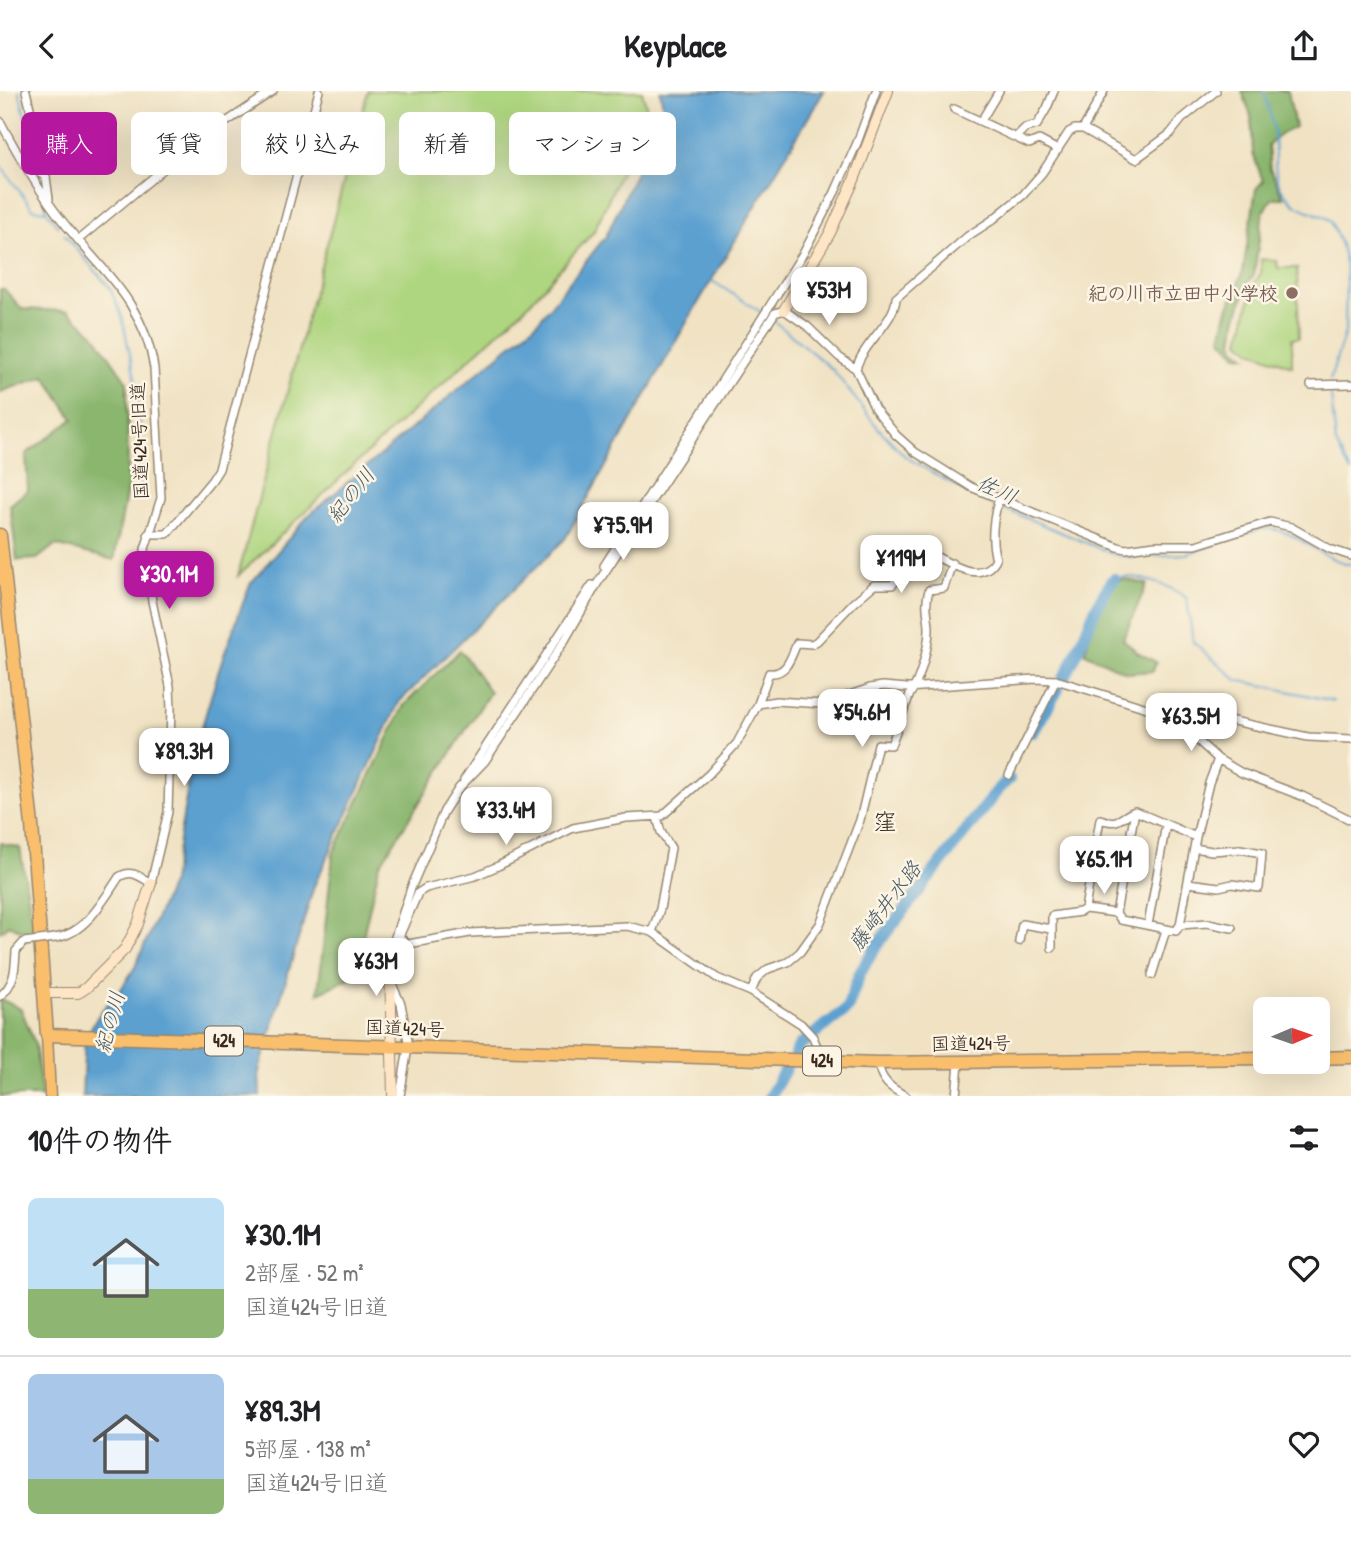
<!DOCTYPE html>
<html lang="ja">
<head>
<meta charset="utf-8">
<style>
	:root { --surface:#fff; --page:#f2f2f2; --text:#202124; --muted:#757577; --line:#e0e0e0; --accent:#b5179e }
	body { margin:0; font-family:"Patrick Hand","Klee One",sans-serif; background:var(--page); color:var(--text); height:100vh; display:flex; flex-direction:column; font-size:26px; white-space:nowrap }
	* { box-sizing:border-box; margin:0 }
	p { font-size:23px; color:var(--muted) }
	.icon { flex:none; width:38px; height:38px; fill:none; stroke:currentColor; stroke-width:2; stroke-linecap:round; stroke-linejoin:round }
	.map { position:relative; height:1005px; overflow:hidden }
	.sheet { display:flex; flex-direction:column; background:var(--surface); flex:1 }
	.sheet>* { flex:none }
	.guide { position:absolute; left:21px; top:21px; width:700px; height:63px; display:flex; gap:14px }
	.needle { width:46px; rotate:88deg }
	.buttons { position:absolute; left:1253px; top:906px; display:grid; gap:14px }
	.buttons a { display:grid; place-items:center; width:77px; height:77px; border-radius:10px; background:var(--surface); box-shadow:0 7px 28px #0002; font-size:35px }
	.price { position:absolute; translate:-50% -60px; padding:0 16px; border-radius:14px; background:#fff; color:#222; font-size:23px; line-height:46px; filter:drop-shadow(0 2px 4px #0008) }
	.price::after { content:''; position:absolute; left:50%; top:42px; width:21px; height:16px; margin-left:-10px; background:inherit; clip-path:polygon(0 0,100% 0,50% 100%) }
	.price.active { background:var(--accent); color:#fff }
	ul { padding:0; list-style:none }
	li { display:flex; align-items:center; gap:21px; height:175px; padding:0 28px }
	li+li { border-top:2px solid var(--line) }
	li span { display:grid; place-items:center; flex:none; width:196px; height:140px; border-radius:10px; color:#555 }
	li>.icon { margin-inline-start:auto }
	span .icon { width:84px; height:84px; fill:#fffc; stroke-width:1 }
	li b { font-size:30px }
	h2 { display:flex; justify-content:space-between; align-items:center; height:84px; padding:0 28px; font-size:30px }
	.chip { padding:0 24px; border-radius:10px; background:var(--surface); box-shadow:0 7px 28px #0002; font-size:24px; line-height:63px }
	.chip.active { background:var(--accent); color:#fff }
	header { display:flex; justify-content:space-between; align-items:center; height:91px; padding:0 28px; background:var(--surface); font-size:32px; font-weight:700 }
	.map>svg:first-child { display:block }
	.green { fill:#aed57f; stroke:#74804e; stroke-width:2 }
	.forest { fill:#8ab66e; stroke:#627046; stroke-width:2 }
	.water { fill:#5ba0d0; stroke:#4b6577; stroke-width:2 }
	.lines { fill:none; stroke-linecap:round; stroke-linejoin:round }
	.stream { stroke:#5ba0d0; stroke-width:2 }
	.river { stroke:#5ba0d0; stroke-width:12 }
	.street-casing { stroke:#968670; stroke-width:10 }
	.secondary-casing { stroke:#968670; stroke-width:12 }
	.primary-casing { stroke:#968670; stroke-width:13 }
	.highway-casing { stroke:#968670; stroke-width:15 }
	.street { stroke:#fff; stroke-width:7 }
	.secondary { stroke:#fde5c5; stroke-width:10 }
	.primary { stroke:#f9bf6d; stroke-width:10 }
	.highway { stroke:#f9bf6d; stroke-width:12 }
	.street-bridge-casing { stroke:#968670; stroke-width:10; stroke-linecap:butt }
	.street-bridge { stroke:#fff; stroke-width:7 }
	.education-dot { fill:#8d6e63; stroke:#fcf5e5; stroke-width:2.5 }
	.labels { text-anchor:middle; stroke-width:5; stroke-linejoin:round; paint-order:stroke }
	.shield { fill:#fcf5e5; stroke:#75675a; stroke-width:2 }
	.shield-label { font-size:18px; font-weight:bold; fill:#3b2a1e }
	.education-label { font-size:19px; font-weight:bold; fill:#785e54; stroke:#fcf5e5; text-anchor:end }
	.street-label { font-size:19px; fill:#3b2a1e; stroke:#fcf5e5 }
	.water-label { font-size:21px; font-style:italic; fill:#485965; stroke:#fcf5e5 }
	.quarter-label { font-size:23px; fill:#3b2a1e; stroke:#fcf5e5 }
</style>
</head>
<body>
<header><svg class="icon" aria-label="back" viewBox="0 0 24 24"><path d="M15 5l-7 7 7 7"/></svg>Keyplace<svg class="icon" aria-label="share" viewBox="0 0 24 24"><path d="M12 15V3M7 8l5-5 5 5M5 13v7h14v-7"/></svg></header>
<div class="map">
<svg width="1351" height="1005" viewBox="0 0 1351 1005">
	<rect width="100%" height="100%" fill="#fcf5e5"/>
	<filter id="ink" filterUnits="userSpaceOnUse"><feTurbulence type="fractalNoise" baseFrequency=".0143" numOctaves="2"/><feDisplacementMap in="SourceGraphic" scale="14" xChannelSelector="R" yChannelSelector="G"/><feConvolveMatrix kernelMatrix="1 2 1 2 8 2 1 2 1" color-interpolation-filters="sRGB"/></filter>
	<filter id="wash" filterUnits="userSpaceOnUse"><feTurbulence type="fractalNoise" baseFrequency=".00686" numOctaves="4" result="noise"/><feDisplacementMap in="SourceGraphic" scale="28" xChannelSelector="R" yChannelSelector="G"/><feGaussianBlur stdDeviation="1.57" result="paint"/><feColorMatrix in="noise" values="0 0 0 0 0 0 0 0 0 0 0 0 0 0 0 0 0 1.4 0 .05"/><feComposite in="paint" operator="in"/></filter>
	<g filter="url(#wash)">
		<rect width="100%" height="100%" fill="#f0e2c3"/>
		<!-- green -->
		<path class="green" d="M368,0H642L648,22L594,140L527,215L353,375L238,485Z
			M1261,168L1277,170L1278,177H1297L1299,247H1292V275L1252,260L1240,250L1253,195L1261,182Z"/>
		<!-- forest -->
		<path class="forest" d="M1242,0H1288L1295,36L1281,43L1268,54L1270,78L1284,107H1273L1263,121L1254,184L1247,193L1236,230L1233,251L1235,257L1246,265L1237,264L1221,247L1227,221L1243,180L1256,98L1263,90L1253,63L1251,25Z
			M0,198H4L22,218L68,220L94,243L127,291L128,393L114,469L55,454L37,468L17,469L10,414L28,399L26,363L73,328L45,285L0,301Z
			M1122,488L1147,493L1123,548L1137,561L1156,571L1153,580L1127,582L1085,562C1091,538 1099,501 1122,488Z
			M460,559L490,601L379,775L354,885L318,902L333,763L404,614Z
			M0,752L20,757L35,846L9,834L0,841Z
			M0,908L21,918L35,953L42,1005H0Z"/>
		<!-- water -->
		<path class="water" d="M660,0H824L685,234L565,448L399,611L314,795L259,980L260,1005H82L85,947L101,920L118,903L135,876L172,791L193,666L221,572L250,493L309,424L537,232L606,145L664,21Z"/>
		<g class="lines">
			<!-- stream -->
			<path class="stream" d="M19,0L39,80
				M1264,0C1267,12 1271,25 1273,37C1278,66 1267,91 1295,113C1306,121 1319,122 1330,129L1341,154L1346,175L1345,241L1330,289
				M0,74L33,118L45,120
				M40,86L43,97
				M45,110L46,119L58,136
				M64,143L110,197L122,226L135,287L139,322L141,401
				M709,188L761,221
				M774,230L833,279L878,337L906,366L969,403L995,414
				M1330,295L1336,353L1351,381
				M1000,416L1113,463L1131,466L1186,463L1261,438C1296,435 1318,469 1351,473
				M1114,488C1131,481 1174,495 1187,508L1193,551L1237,589L1333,610"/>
			<!-- river -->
			<path class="river" d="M1063,588C1084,556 1090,518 1114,488
				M1033,641L1058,598
				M795,963L800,954L847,918L860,882L876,855L1000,696L1009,688
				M770,1005L786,977"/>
		</g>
	</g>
	<g filter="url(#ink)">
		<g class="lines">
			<defs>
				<path id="street" d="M26,0L46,86
					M954,18L1029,53L1039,49L1058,59
					M0,30C15,58 31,86 49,112C90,172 142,201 154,277L161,407L145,458L152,510L170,595L171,618L168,721L151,792C139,785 131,778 119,786C103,810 85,843 55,847
					M981,30L999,0
					M1083,38L1104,0
					M1017,45L1025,37L1037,34L1047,17L1054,0
					M30,77L46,86L49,108
					M78,149L196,51L273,0
					M856,278C863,252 895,231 896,207L968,145L991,130L1023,104L1042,82L1069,41L1075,38H1083L1136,68L1170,43L1182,28L1216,0
					M1311,294L1351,293
					M148,443H167L212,389L219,378L319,0
					M604,475L804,161L835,101L857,52L876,0
					M758,613L776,610L823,613L870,597L883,595L907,597L1035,588L1056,589L1147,617L1182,635L1218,668L1242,682L1302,705L1351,729
					M1182,635L1193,634L1214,636L1219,627L1308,646L1351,648
					M1009,684L1056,589
					M464,689L592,494
					M1135,720L1196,746L1180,834L1176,840L1121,829L1116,822Z
					M1196,746L1209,692L1218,668
					M1188,792L1219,796L1232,793L1259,797L1262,762L1240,758L1212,760L1194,757
					M1085,818L1100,728C1120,735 1119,726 1135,720
					M1148,834L1166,733
					M1180,834L1208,832L1232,837
					M652,841L660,818L671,757L661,741L657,726
					M399,846L408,853L470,842L627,835L652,841L717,887L751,901L801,933L813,946L823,970
					M398,848L418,802L426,797L475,785L498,775L573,737L626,727L662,725L709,683L737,652L758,613L769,582C787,584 791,566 797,552L812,553L817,550L853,512L874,494H892L922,462L927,461C948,470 980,496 996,468C990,448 993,427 999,407
					M1019,850L1022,833L1051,838
					M1052,857V825L1080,821L1085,818L1116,822
					M392,861L394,849L411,797L444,720L459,697L485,670L565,549L597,493L775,222L784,219L807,235L839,266L856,278L875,318L896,344L915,361L971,396L1118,456L1126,458L1155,454H1196L1270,431L1291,436L1330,458L1351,465
					M1152,884L1166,839
					M391,891L401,913L408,950
					M751,901L757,887L768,878L788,871L800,861L820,833L860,729L878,653L891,654L910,603C920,590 929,555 929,538C929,524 924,516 929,499L944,497L952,472
					M0,905C15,893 15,878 16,860L24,851
					M878,972C881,990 890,997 906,1005
					M400,1005L407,963
					M956,1005L959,972"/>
				<path id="secondary" d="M784,219L830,142L854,89L888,0
					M392,861L390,876L393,1005
					M44,902H78L86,897L125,858L138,833L151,792"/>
				<path id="primary" d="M47,944L50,1005"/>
				<path id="highway" d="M0,444L32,734L47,944L878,972L1265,967
					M1318,967L1351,966"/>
			</defs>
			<!-- street casing -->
			<use href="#street" class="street-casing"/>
			<!-- secondary casing -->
			<use href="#secondary" class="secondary-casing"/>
			<!-- primary casing -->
			<use href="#primary" class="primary-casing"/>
			<!-- highway casing -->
			<use href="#highway" class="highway-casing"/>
			<!-- street -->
			<use href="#street" class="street"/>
			<!-- secondary -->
			<use href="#secondary" class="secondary"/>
			<!-- primary -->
			<use href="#primary" class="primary"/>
			<!-- highway -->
			<use href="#highway" class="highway"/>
			<defs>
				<path id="street-bridge" d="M24,851L55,847"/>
			</defs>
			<!-- street-bridge casing -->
			<use href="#street-bridge" class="street-bridge-casing"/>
			<!-- street-bridge -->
			<use href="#street-bridge" class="street-bridge"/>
		</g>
	</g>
	<!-- markers -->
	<circle class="education-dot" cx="1292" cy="202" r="7"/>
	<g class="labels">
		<!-- shield labels -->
		<g class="shield">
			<rect x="205" y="935.5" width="38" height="29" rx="5"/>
			<rect x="803" y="955.5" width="38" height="29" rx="5"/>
		</g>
		<g class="shield-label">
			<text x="224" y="956">424</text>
			<text x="822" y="976">424</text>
		</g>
		<!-- education labels -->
		<g class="education-label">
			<text x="1278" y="209">紀の川市立田中小学校</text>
		</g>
		<!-- street labels -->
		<g class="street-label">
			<text transform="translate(139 350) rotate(-92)" y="7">国道424号旧道</text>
			<text transform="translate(405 937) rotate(2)" y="7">国道424号</text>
			<text transform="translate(971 952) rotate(-1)" y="7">国道424号</text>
		</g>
		<!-- water labels -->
		<g class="water-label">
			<text transform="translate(997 399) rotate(24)" y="7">佐川</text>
			<text transform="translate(351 404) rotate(-52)" y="7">紀の川</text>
			<text transform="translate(885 815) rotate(-53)" y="7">藤崎井水路</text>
			<text transform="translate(110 931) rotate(-75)" y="7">紀の川</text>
		</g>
		<!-- quarter labels -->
		<g class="quarter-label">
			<text x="885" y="739">窪</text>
		</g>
	</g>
</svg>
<div class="buttons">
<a><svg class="needle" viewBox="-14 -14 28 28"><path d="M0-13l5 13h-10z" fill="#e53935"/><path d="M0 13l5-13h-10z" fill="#757577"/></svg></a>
</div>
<b class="price" style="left:829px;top:236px">¥53M</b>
<b class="price" style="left:623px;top:471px">¥75.9M</b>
<b class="price" style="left:901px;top:504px">¥119M</b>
<b class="price active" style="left:169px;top:520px">¥30.1M</b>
<b class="price" style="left:862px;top:658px">¥54.6M</b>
<b class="price" style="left:1191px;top:662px">¥63.5M</b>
<b class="price" style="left:184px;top:697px">¥89.3M</b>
<b class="price" style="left:506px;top:756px">¥33.4M</b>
<b class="price" style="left:1104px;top:805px">¥65.1M</b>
<b class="price" style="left:376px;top:907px">¥63M</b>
<div class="guide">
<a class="chip active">購入</a>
<a class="chip">賃貸</a>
<a class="chip">絞り込み</a>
<a class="chip">新着</a>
<a class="chip">マンション</a>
</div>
</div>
<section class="sheet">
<h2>10件の物件<svg class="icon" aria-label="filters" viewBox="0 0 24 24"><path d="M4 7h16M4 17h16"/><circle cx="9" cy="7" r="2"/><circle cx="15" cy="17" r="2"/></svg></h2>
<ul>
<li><span style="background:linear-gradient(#bfe0f5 65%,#8fb573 0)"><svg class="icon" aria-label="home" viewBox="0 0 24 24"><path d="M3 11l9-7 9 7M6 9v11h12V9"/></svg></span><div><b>¥30.1M</b><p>2部屋 · 52 m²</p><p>国道424号旧道</p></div><svg class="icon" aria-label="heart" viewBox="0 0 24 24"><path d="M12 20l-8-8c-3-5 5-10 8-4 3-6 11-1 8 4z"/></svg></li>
<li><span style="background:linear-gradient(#a9c7e8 75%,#8fb573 0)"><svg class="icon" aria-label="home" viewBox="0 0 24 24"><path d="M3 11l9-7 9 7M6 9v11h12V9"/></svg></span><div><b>¥89.3M</b><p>5部屋 · 138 m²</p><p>国道424号旧道</p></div><svg class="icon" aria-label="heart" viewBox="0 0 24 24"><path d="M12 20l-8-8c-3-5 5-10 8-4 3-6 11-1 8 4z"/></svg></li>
</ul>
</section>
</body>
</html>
